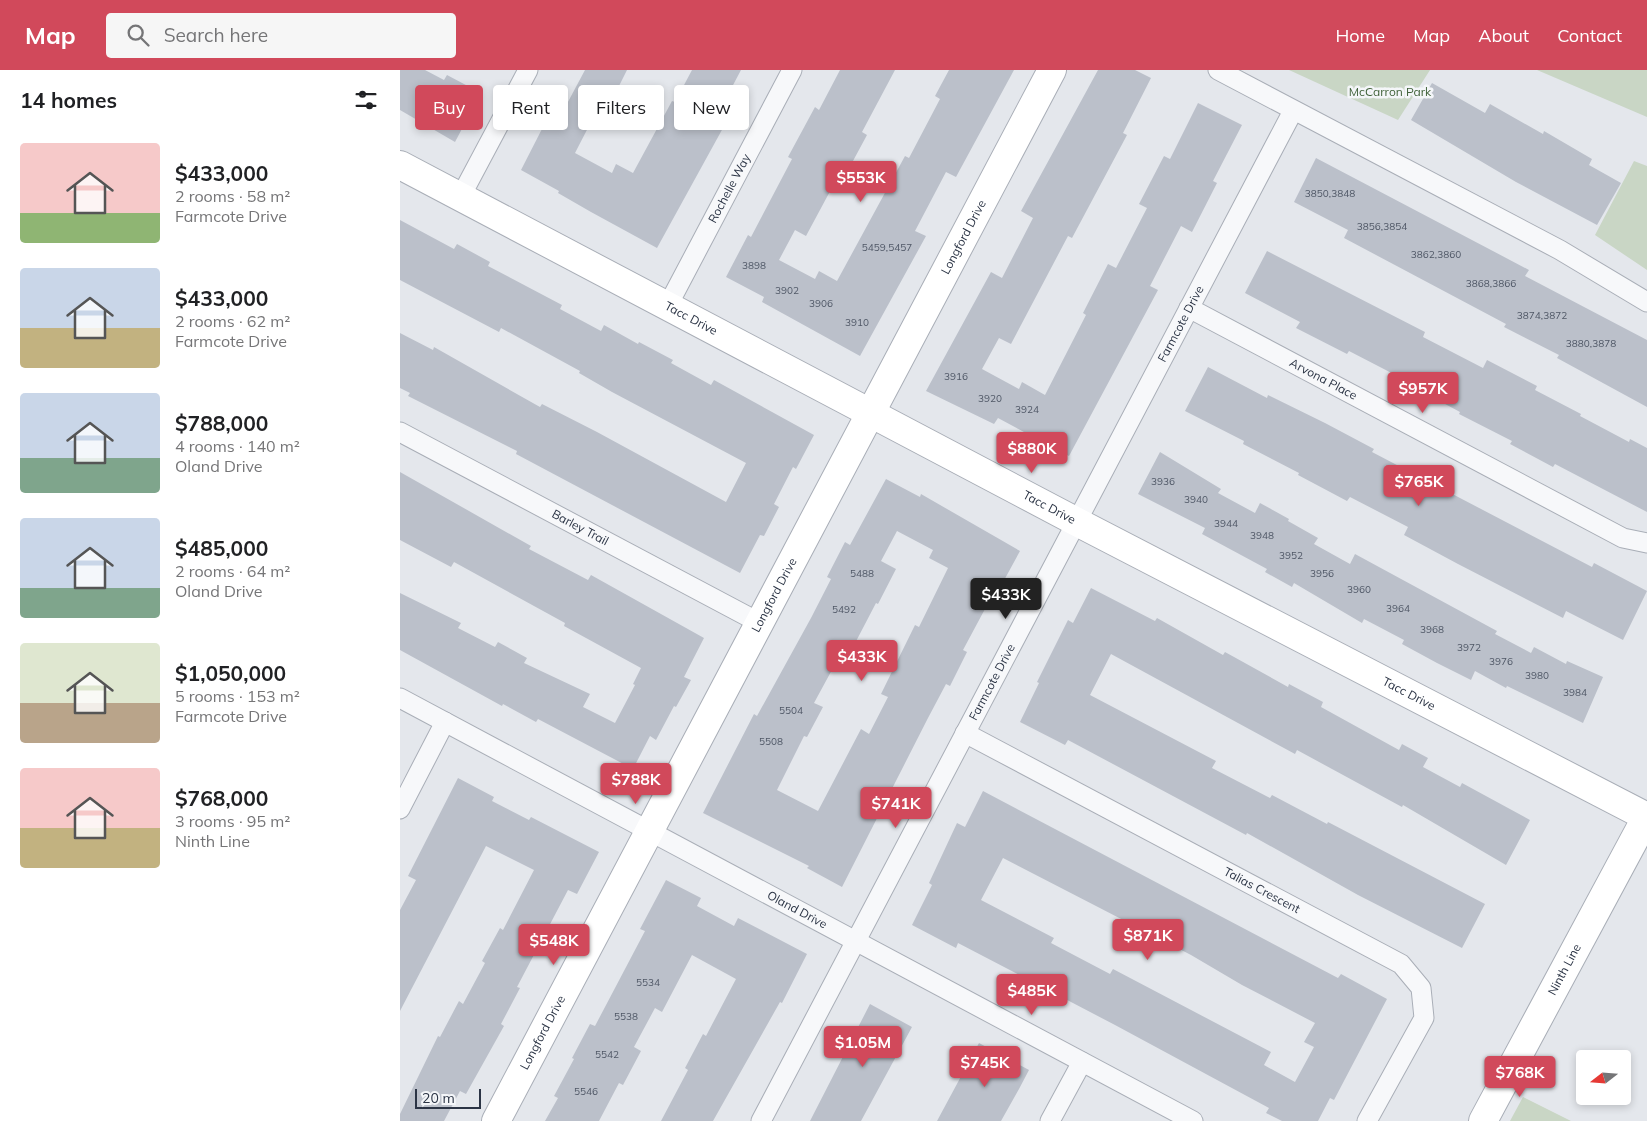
<!DOCTYPE html>
<html lang="en">
<head>
<meta charset="utf-8">
<style>
	:root { --surface:#fff; --page:#f6f6f6; --text:#202124; --muted:#757577; --accent:#d1495b }
	body { margin:0; font-family:Mulish,sans-serif; background:var(--page); color:var(--text); height:100vh; display:flex; flex-direction:column; font-size:19px; white-space:nowrap }
	* { box-sizing:border-box; margin:0 }
	p { font-size:16px; color:var(--muted) }
	.icon { flex:none; width:28px; height:28px; fill:none; stroke:currentColor; stroke-width:2; stroke-linecap:round; stroke-linejoin:round }
	.map { position:relative; flex:1; overflow:hidden }
	.drawer { display:flex; flex-direction:column; background:var(--surface); width:400px }
	.drawer>* { flex:none }
	.top-card { position:absolute; left:15px; top:15px; width:475px; height:45px; display:flex; gap:10px }
	.needle { width:32px; rotate:253deg }
	.buttons { position:absolute; left:1176px; top:980px; display:grid; gap:10px }
	.buttons a { display:grid; place-items:center; width:55px; height:55px; border-radius:5px; background:var(--surface); box-shadow:0 2px 8px #0003; font-size:25px }
	.scale { position:absolute; left:15px; bottom:12px; width:66px; box-sizing:border-box; padding-left:5px; border:2px solid #2b3445; border-top:0; font-size:14px; line-height:18px; white-space:nowrap; color:#2b3445; -webkit-text-stroke:4px #f4f6f9; paint-order:stroke }
	.price { position:absolute; translate:-50% -42px; padding:0 11px; border-radius:5px; background:var(--accent); color:#fff; font-size:16px; line-height:32px; filter:drop-shadow(0 1px 2px #0008) }
	.price::after { content:''; position:absolute; left:50%; top:30px; width:15px; height:11px; margin-left:-8px; background:inherit; clip-path:polygon(0 0,100% 0,50% 100%) }
	.price.on { background:#222; color:#fff }
	ul { padding:0; list-style:none }
	li { display:flex; align-items:center; gap:15px; height:125px; padding:0 20px }
	li span { display:grid; place-items:center; flex:none; width:140px; height:100px; border-radius:5px; color:#555 }
	li>.icon { margin-inline-start:auto }
	span .icon { width:60px; height:60px; fill:#fffc; stroke-width:1 }
	li b { font-size:21px }
	h2 { display:flex; justify-content:space-between; align-items:center; height:60px; padding:0 20px; font-size:21px }
	.chip { padding:0 18px; border-radius:5px; background:var(--surface); box-shadow:0 2px 8px #0003; font-size:18px; line-height:45px }
	.chip.on { background:var(--accent); color:#fff }
	header { display:flex; align-items:center; gap:30px; box-sizing:border-box; height:70px; padding:0 25px; background:var(--accent); color:#fff }
	header strong { font-size:24px }
	nav { display:flex; gap:28px; margin-inline-start:auto; font-size:18px }
	.search { width:350px; height:45px; background:var(--page); display:flex; align-items:center; gap:12px; box-sizing:border-box; padding:0 18px; border-radius:5px; color:var(--muted); font-size:19px }
	main { display:flex; flex:1; min-height:0 }
	.map>svg:first-child { display:block }
	.green { fill:#c9d6c5 }
	.building { fill:#bbc0ca; fill-rule:evenodd }
	.lines { fill:none; stroke-linecap:round; stroke-linejoin:round }
	.street-casing { stroke:#a9aeb7; stroke-width:21 }
	.secondary-casing { stroke:#a9aeb7; stroke-width:30 }
	.street { stroke:#f7f8fa; stroke-width:19 }
	.secondary { stroke:#fff; stroke-width:28 }
	.labels { text-anchor:middle; stroke-width:5; stroke-linejoin:round; paint-order:stroke }
	.number-label { font-size:10px; fill:#4f5766 }
	.park-label { font-size:12px; fill:#3f6138; stroke:#f4f6f9 }
	.street-label { font-size:12px; fill:#2b3445; stroke:#f4f6f9 }
</style>
</head>
<body>
<header>
<strong>Map</strong>
<div class="search"><svg class="icon" aria-label="search" viewBox="0 0 24 24"><circle cx="10" cy="10" r="6"/><path d="M15 15l6 6"/></svg>Search here</div>
<nav><a>Home</a><a>Map</a><a>About</a><a>Contact</a></nav>
</header>
<main>
<section class="drawer">
<h2>14 homes<svg class="icon" aria-label="filters" viewBox="0 0 24 24"><path d="M4 7h16M4 17h16"/><circle cx="9" cy="7" r="2"/><circle cx="15" cy="17" r="2"/></svg></h2>
<ul>
<li><span style="background:linear-gradient(#f6c9c9 70%,#8fb573 0)"><svg class="icon" aria-label="home" viewBox="0 0 24 24"><path d="M3 11l9-7 9 7M6 9v11h12V9"/></svg></span><div><b>$433,000</b><p>2 rooms · 58 m²</p><p>Farmcote Drive</p></div></li>
<li><span style="background:linear-gradient(#c9d6e8 60%,#c2b280 0)"><svg class="icon" aria-label="home" viewBox="0 0 24 24"><path d="M3 11l9-7 9 7M6 9v11h12V9"/></svg></span><div><b>$433,000</b><p>2 rooms · 62 m²</p><p>Farmcote Drive</p></div></li>
<li><span style="background:linear-gradient(#c9d6e8 65%,#7fa58c 0)"><svg class="icon" aria-label="home" viewBox="0 0 24 24"><path d="M3 11l9-7 9 7M6 9v11h12V9"/></svg></span><div><b>$788,000</b><p>4 rooms · 140 m²</p><p>Oland Drive</p></div></li>
<li><span style="background:linear-gradient(#c9d6e8 70%,#7fa58c 0)"><svg class="icon" aria-label="home" viewBox="0 0 24 24"><path d="M3 11l9-7 9 7M6 9v11h12V9"/></svg></span><div><b>$485,000</b><p>2 rooms · 64 m²</p><p>Oland Drive</p></div></li>
<li><span style="background:linear-gradient(#dfe7d0 60%,#b9a48a 0)"><svg class="icon" aria-label="home" viewBox="0 0 24 24"><path d="M3 11l9-7 9 7M6 9v11h12V9"/></svg></span><div><b>$1,050,000</b><p>5 rooms · 153 m²</p><p>Farmcote Drive</p></div></li>
<li><span style="background:linear-gradient(#f6c9c9 60%,#c2b280 0)"><svg class="icon" aria-label="home" viewBox="0 0 24 24"><path d="M3 11l9-7 9 7M6 9v11h12V9"/></svg></span><div><b>$768,000</b><p>3 rooms · 95 m²</p><p>Ninth Line</p></div></li>
</ul>
</section>
<div class="map">
<svg width="1247" height="1051" viewBox="0 0 1247 1051">
	<rect width="100%" height="100%" fill="#e4e7ec"/>
	<!-- green -->
	<path class="green" d="M889,0H1030L998,50Z
		M1137,0H1247V47Z
		M1234,91L1247,96V200L1195,165Z
		M1123,1027L1171,1051H1110Z"/>
	<!-- building -->
	<path class="building" d="M0,0H25L44,10L47,5L81,23L55,72L0,40Z
		M185,0H227L214,26L219,28L203,59L191,52L175,83L212,103L216,94L233,103L272,31L275,32L292,0H341L313,53L323,58L257,178L191,142L158,123L159,121L121,100L144,55L153,60Z
		M440,0H495L462,62L467,65L440,115L435,112L406,166L395,160L379,190L415,209L419,201L437,211L505,86L509,88L540,29L535,26L549,0H614L556,107L546,102L515,161L526,166L460,286L362,232L364,227L326,207L348,165L351,167L392,89L388,87L415,37L419,40Z
		M698,0H735L751,8L723,63L727,65L672,168L668,166L611,274L599,268L582,299L619,319L622,312L645,325L686,245L683,243L708,194L716,198L747,138L739,134L764,86L770,89L798,33L842,55L813,111L817,113L792,162L781,156L750,216L758,220L669,386L598,348L594,354L526,321L591,202L602,208L633,148L621,141Z
		M1032,13L1085,43L1090,34L1143,64L1144,61L1192,89L1189,95L1221,113L1197,155L1116,112L1011,50Z
		M916,88L1129,200L1125,206L1247,270V337L1157,288L1159,285L1104,257L1106,254L944,168L948,160L894,132Z
		M0,150L54,179L57,174L90,192L88,196L162,235L160,239L201,261L204,255L238,274L239,272L273,290L271,293L311,315L314,310L414,365L396,399L393,397L374,434L379,437L364,466L360,465L340,503L116,384L117,381L8,326L10,323L0,318V263L33,280L34,277L140,337L142,334L197,362L326,432L346,393L212,322L179,303L180,301L101,258L99,262L0,210Z
		M867,181L1025,262L1023,267L1083,298L1087,290L1137,316L1135,320L1181,344L1180,346L1229,372L1230,369L1247,378V442L1155,394L1153,397L1110,374L1112,371L1059,344L1060,342L1006,313L1007,311L949,281L947,284L896,258L900,252L845,223Z
		M808,297L867,328L868,325L925,353L974,379L972,382L1192,497L1194,493L1247,521L1223,570L1166,541L1163,548L1058,494L1004,465L1008,457L950,427L947,431L898,405L899,403L843,374L844,371L785,341Z
		M760,382L821,419L818,423L855,443L860,433L889,449L888,451L918,468L914,474L950,494L955,484L1097,561L1095,564L1131,583L1134,577L1166,594L1167,591L1203,607L1183,653L1107,616L1106,618L1075,601L1071,610L1037,593L1002,574L1004,570L964,549L962,553L894,513L892,517L865,502L867,499L802,464L805,458L738,424Z
		M0,402L131,476L129,479L188,510L191,505L304,568L284,607L291,610L276,637L274,636L256,670L250,666L233,699L138,649L136,652L103,634L102,636L0,580V523L61,553L58,558L95,577L98,572L127,588L124,593L190,624L183,637L215,653L235,615L233,614L241,598L164,556L165,553L54,492L51,497L0,470Z
		M486,409L520,427L521,424L620,481L596,525L593,524L563,580L567,582L550,616L546,614L528,648L442,817L407,798L409,796L303,743L354,644L357,646L411,548L431,509L427,507L445,472L450,475ZM497,461L533,480L529,488L548,498L519,557L515,555L481,624L488,627L469,664L461,659L418,741L377,720L404,666L407,667L423,637L414,633L433,598L440,602L476,533L478,534L496,499L481,491Z
		M691,518L755,551L757,548L823,585L825,582L888,617L889,614L923,632L921,637L999,680L1002,674L1028,688L1023,697L1060,717L1062,713L1130,750L1106,795L1003,735L1002,737L897,680L895,684L711,584L690,625L816,691L812,698L870,728L872,725L927,754L928,752L1085,834L1062,878L958,825L847,763L846,765L668,670L665,675L620,652L639,613L637,612L668,550L673,553Z
		M58,708L94,727L92,731L129,750L131,747L199,782L177,824L168,820L117,917L120,918L101,954L104,956L66,1024L60,1021L44,1051H0V1044L38,966L40,967L59,931L63,934L85,893L82,891L100,858L103,860L134,800L86,776L0,941V840L16,810L8,806Z
		M583,721L938,908L941,904L987,929L934,1030L930,1028L918,1051H882L866,1043L869,1038L715,955L558,873L556,878L512,855L532,815L529,813L557,753L565,757ZM603,788L791,885L842,915L915,953L904,972L914,977L895,1012L864,995L871,982L713,899L710,904L651,873L654,868L581,830Z
		M266,810L301,828L297,836L334,856L338,848L407,884L382,933L380,932L313,1051H261L288,1000L285,998L303,964L306,966L336,909L292,885L262,942L255,938L234,977L241,981L223,1015L219,1013L199,1051H145L158,1028L154,1026L174,989L172,988L190,954L195,956L245,861L240,859Z
		M470,934L512,957L461,1051H410Z
		M579,973L629,1000L619,1019L601,1051H537Z"/>
	<g class="lines">
		<defs>
			<g id="street">
				<path d="M818,0L1160,180L1247,232"/>
				<path d="M61,126L128,0"/>
				<path id="s1" d="M267,237L392,0"/>
				<path id="s2" d="M789,238L1223,468L1247,473"/>
				<path id="s3" d="M0,362L360,553"/>
				<path id="s4" d="M0,628L793,1051"/>
				<path id="s5" d="M565,663L1001,894L1021,918L1024,948L967,1051"/>
				<path d="M0,739L45,652"/>
				<path id="s6" d="M361,1051L893,41"/>
				<path d="M650,1051L682,992"/>
			</g>
			<g id="secondary">
				<path id="s7" d="M0,95L677,452L1247,747"/>
				<path id="s8" d="M96,1051L652,0"/>
				<path id="s9" d="M1083,1051L1247,746"/>
			</g>
		</defs>
		<!-- street casing -->
		<use href="#street" class="street-casing"/>
		<!-- secondary casing -->
		<use href="#secondary" class="secondary-casing"/>
		<!-- street -->
		<use href="#street" class="street"/>
		<!-- secondary -->
		<use href="#secondary" class="secondary"/>
	</g>
	<g class="labels">
		<!-- number labels -->
		<g class="number-label">
			<text x="930" y="127">3850,3848</text>
			<text x="982" y="160">3856,3854</text>
			<text x="487" y="181">5459,5457</text>
			<text x="1036" y="188">3862,3860</text>
			<text x="354" y="199">3898</text>
			<text x="1091" y="217">3868,3866</text>
			<text x="387" y="224">3902</text>
			<text x="421" y="237">3906</text>
			<text x="1142" y="249">3874,3872</text>
			<text x="457" y="256">3910</text>
			<text x="1191" y="277">3880,3878</text>
			<text x="556" y="310">3916</text>
			<text x="590" y="332">3920</text>
			<text x="627" y="343">3924</text>
			<text x="763" y="415">3936</text>
			<text x="796" y="433">3940</text>
			<text x="826" y="457">3944</text>
			<text x="862" y="469">3948</text>
			<text x="891" y="489">3952</text>
			<text x="462" y="507">5488</text>
			<text x="922" y="507">3956</text>
			<text x="959" y="523">3960</text>
			<text x="998" y="542">3964</text>
			<text x="444" y="543">5492</text>
			<text x="1032" y="563">3968</text>
			<text x="1069" y="581">3972</text>
			<text x="1101" y="595">3976</text>
			<text x="1137" y="609">3980</text>
			<text x="1175" y="626">3984</text>
			<text x="391" y="644">5504</text>
			<text x="371" y="675">5508</text>
			<text x="248" y="916">5534</text>
			<text x="226" y="950">5538</text>
			<text x="207" y="988">5542</text>
			<text x="186" y="1025">5546</text>
		</g>
		<!-- park labels -->
		<g class="park-label">
			<text x="990" y="26">McCarron Park</text>
		</g>
		<!-- street labels -->
		<g class="street-label">
			<text dy="4" stroke="none"><textPath href="#s1" startOffset="134">Rochelle Way</textPath></text>
			<text dy="4" stroke="none"><textPath href="#s8" startOffset="1000">Longford Drive</textPath></text>
			<text dy="4" stroke="none"><textPath href="#s7" startOffset="329">Tacc Drive</textPath></text>
			<text dy="4" stroke="none"><textPath href="#s6" startOffset="901">Farmcote Drive</textPath></text>
			<text dy="4" stroke="none"><textPath href="#s2" startOffset="152">Arvona Place</textPath></text>
			<text dy="4" stroke="none"><textPath href="#s7" startOffset="734">Tacc Drive</textPath></text>
			<text dy="4" stroke="none"><textPath href="#s3" startOffset="204">Barley Trail</textPath></text>
			<text dy="4" stroke="none"><textPath href="#s8" startOffset="595">Longford Drive</textPath></text>
			<text dy="4" stroke="none"><textPath href="#s6" startOffset="496">Farmcote Drive</textPath></text>
			<text dy="4" stroke="none"><textPath href="#s7" startOffset="1139">Tacc Drive</textPath></text>
			<text dy="4" stroke="none"><textPath href="#s5" startOffset="336">Talias Crescent</textPath></text>
			<text dy="4" stroke="none"><textPath href="#s4" startOffset="450">Oland Drive</textPath></text>
			<text dy="4" stroke="none"><textPath href="#s9" startOffset="172">Ninth Line</textPath></text>
			<text dy="4" stroke="none"><textPath href="#s8" startOffset="100">Longford Drive</textPath></text>
		</g>
	</g>
</svg>
<div class="buttons">
<a><svg class="needle" viewBox="-14 -14 28 28"><path d="M0-13l5 13h-10z" fill="#e53935"/><path d="M0 13l5-13h-10z" fill="#757577"/></svg></a>
</div>
<div class="scale">20 m</div>
<b class="price" style="left:461px;top:133px">$553K</b>
<b class="price" style="left:1023px;top:344px">$957K</b>
<b class="price" style="left:632px;top:404px">$880K</b>
<b class="price" style="left:1019px;top:437px">$765K</b>
<b class="price on" style="left:606px;top:550px">$433K</b>
<b class="price" style="left:462px;top:612px">$433K</b>
<b class="price" style="left:236px;top:735px">$788K</b>
<b class="price" style="left:496px;top:759px">$741K</b>
<b class="price" style="left:748px;top:891px">$871K</b>
<b class="price" style="left:154px;top:896px">$548K</b>
<b class="price" style="left:632px;top:946px">$485K</b>
<b class="price" style="left:463px;top:998px">$1.05M</b>
<b class="price" style="left:585px;top:1018px">$745K</b>
<b class="price" style="left:1120px;top:1028px">$768K</b>
<div class="top-card">
<a class="chip on">Buy</a>
<a class="chip">Rent</a>
<a class="chip">Filters</a>
<a class="chip">New</a>
</div>
</div>
</main>
</body>
</html>
